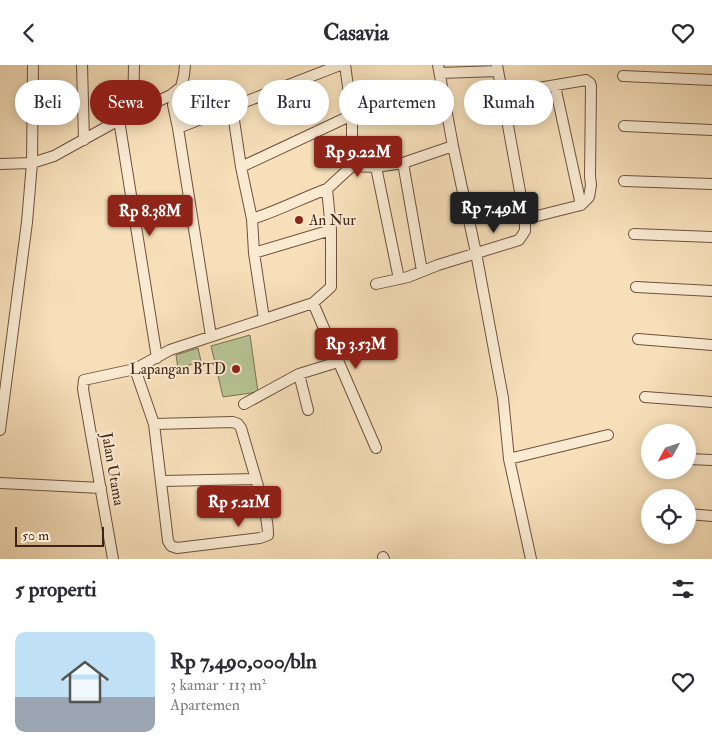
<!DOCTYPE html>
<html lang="id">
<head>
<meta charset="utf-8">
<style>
	:root { --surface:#fff; --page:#f2f2f3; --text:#2b2b33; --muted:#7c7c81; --accent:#8f2418 }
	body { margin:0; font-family:"IM FELL Double Pica",serif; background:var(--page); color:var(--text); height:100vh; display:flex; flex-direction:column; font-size:19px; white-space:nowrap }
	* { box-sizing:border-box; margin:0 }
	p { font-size:16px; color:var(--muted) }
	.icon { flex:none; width:28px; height:28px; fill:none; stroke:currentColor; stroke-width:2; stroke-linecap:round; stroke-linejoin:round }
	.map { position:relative; height:494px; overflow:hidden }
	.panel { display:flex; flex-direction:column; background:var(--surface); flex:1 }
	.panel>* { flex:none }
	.hud { position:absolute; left:15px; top:15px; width:682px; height:45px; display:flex; gap:10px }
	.needle { width:32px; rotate:230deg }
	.fabs { position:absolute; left:641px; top:359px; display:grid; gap:10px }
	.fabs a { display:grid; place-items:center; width:55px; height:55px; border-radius:50%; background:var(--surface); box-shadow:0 2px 12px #0003; font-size:25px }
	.scale { position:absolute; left:15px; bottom:12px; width:89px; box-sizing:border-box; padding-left:5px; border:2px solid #402216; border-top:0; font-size:14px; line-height:18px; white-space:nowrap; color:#402216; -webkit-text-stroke:4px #f9ead2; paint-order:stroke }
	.price { position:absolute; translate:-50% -42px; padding:0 11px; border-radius:5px; background:var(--accent); color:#fff; font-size:16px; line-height:32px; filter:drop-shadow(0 1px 2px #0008) }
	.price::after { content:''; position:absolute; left:50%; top:30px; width:15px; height:11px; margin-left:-8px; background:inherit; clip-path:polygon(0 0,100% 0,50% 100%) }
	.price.active { background:#222; color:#fff }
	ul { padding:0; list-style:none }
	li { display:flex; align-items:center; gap:15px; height:125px; padding:0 15px }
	li span { display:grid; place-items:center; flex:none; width:140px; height:100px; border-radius:10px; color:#555 }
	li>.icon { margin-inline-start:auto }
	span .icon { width:60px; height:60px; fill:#fffc; stroke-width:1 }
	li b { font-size:21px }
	h2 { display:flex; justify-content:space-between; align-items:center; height:60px; padding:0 15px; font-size:21px }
	.pill { padding:0 18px; border-radius:22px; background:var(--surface); box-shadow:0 2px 12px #0003; font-size:18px; line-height:45px }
	.pill.active { background:var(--accent); color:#fff }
	header { display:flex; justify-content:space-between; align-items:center; height:65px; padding:0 15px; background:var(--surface); font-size:22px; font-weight:700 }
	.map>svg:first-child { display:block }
	.garden { fill:#b6c394; stroke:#7b7255 }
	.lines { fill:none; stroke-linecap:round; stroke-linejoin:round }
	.minor-casing { stroke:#6e513f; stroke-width:12 }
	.minor { stroke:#f9ead2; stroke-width:10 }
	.poi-dot { fill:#8f2418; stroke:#f9ead2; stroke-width:2 }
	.labels { text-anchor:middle; stroke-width:4; stroke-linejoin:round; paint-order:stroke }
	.poi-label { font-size:15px; fill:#402216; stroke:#f9ead2; text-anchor:start }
	.street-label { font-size:15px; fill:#402216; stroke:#f9ead2 }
</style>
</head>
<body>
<header><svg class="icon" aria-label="back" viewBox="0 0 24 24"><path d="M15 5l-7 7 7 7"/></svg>Casavia<svg class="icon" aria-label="heart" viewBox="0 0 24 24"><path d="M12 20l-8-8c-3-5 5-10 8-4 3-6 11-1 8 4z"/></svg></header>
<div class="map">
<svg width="712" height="494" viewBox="0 0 712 494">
	<rect width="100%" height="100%" fill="#f6dfb9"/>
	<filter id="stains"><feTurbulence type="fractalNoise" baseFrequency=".004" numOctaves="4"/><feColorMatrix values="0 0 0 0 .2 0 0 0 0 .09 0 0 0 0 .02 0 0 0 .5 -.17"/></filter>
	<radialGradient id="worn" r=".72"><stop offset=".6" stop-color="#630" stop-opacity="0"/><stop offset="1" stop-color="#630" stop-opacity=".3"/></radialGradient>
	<!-- garden -->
	<path class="garden" d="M250,270L258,327L223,332L211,281Z
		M198,283L201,296L178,304L176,290Z"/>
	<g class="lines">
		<defs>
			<path id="minor" d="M82,0L84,75
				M438,0L453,81L476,188L503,333L509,394L531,494
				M440,8L498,6
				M623,11L712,15
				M555,21L581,140
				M502,29L586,15L590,18L591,21L590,111L591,120L589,132L581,140L525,154
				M173,40L178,63L211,271
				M232,42L241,102L252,154L254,188L264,254
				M133,49L134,0
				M119,55L157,293
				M624,61L712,65
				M178,63L340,0
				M403,98L422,206
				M0,99L32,98L54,91L119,55L171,30L181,22L184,10L185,0
				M352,101L376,102L403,98L453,81
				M241,102L352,50L443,26
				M376,102L399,214
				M624,116L712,119
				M252,154C278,146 302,133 327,124
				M634,169L712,172
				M254,188L331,165
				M376,219L408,212L438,200L519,175L525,166V154L497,0
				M636,222L712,226
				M313,238L376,383
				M638,274L712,280
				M135,304L154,359L168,476L171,481L177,483L260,473L268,470C268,451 261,432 256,414
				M299,309L308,345
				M645,332L712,337
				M244,339L299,309L338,297
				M154,359L233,357L238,359L241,363L256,414L162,416
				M0,365L27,157L32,98L33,0
				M509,394L608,370
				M688,394L712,395
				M0,418L101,423
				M688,449L712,451
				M383,492L384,494
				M113,494L83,324L84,315L135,304L170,285L313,238L331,222V165L327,124L352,101V50L345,0"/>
		</defs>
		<!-- minor casing -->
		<use href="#minor" class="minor-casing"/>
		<!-- minor -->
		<use href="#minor" class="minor"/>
	</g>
	<!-- markers -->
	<g class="poi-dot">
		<circle cx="299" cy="155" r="5"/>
		<circle cx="236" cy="304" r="5"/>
	</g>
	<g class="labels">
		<!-- poi labels -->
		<g class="poi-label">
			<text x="309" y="160">An Nur</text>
			<text x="226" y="309" text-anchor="end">Lapangan BTD</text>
		</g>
		<!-- street labels -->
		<g class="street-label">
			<text transform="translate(113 404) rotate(80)" y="5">Jalan Utama</text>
		</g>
	</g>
	<rect width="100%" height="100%" filter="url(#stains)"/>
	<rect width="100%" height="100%" fill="url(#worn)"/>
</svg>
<div class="fabs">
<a><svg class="needle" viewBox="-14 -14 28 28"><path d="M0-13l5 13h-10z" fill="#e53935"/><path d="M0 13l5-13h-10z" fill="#7c7c81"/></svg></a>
<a><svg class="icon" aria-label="locate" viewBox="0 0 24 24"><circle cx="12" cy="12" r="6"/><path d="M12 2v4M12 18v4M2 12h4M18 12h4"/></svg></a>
</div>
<div class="scale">50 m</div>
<b class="price" style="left:358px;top:113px">Rp 9.22M</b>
<b class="price active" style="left:494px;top:169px">Rp 7.49M</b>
<b class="price" style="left:150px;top:172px">Rp 8.38M</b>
<b class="price" style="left:356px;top:305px">Rp 3.53M</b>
<b class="price" style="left:239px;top:463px">Rp 5.21M</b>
<div class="hud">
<a class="pill">Beli</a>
<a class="pill active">Sewa</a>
<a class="pill">Filter</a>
<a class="pill">Baru</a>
<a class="pill">Apartemen</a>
<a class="pill">Rumah</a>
</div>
</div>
<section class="panel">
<h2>5 properti<svg class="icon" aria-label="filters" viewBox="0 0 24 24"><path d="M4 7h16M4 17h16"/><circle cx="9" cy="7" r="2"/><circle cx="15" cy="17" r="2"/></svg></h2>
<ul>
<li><span style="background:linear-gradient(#bfe0f5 65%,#9aa5b1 0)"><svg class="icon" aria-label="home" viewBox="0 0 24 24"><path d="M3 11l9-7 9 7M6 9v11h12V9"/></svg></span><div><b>Rp 7,490,000/bln</b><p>3 kamar · 113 m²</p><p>Apartemen</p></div><svg class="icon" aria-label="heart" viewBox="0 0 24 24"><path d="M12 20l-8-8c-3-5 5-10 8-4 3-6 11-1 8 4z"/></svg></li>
</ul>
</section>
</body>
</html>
